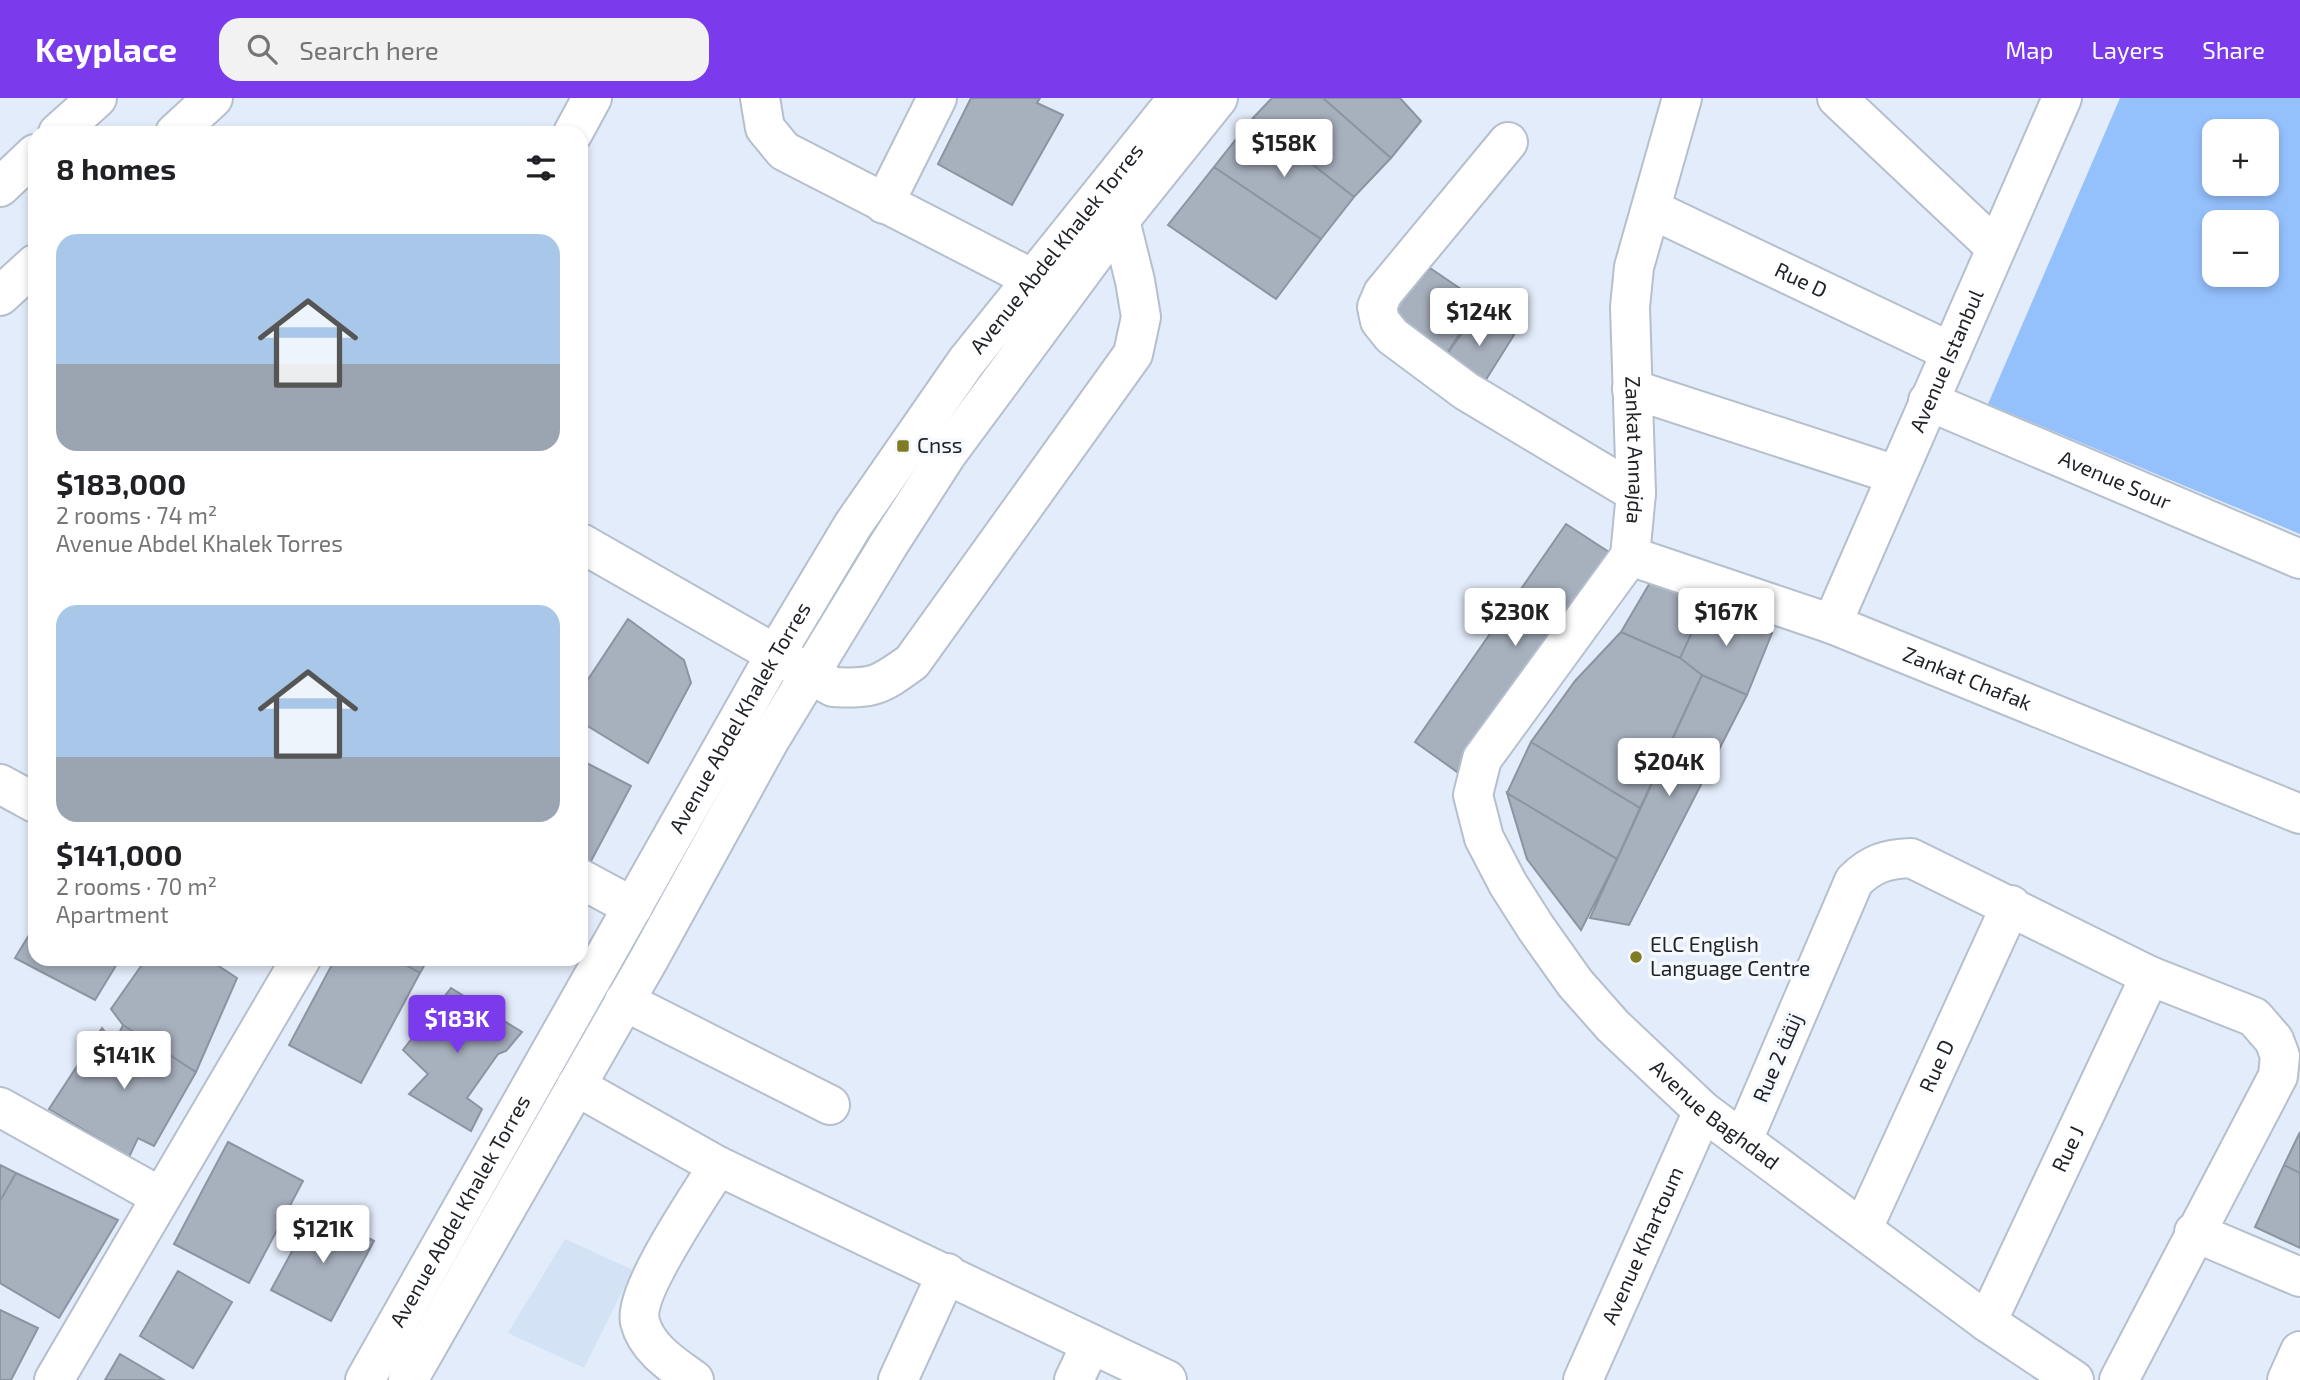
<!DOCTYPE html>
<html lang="en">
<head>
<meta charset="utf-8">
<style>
	:root { --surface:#fff; --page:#f2f2f2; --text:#202124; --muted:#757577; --accent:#7c3aed }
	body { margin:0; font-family:"Exo 2",Cairo,sans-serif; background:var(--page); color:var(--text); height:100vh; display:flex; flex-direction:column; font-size:26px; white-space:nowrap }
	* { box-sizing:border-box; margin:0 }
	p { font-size:23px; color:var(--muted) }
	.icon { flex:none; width:38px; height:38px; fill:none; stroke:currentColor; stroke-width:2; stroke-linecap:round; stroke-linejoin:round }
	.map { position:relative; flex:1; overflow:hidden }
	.sheet { position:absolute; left:28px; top:28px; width:560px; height:840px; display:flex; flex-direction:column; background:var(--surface); border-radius:21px; box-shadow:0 4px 10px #0003 }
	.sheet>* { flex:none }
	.controls { position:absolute; left:2202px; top:21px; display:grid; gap:14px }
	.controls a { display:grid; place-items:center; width:77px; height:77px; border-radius:14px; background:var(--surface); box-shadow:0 4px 10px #0003; font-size:35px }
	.price { position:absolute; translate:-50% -60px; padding:0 16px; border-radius:7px; background:#fff; color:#222; font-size:23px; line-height:46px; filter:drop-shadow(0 2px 4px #0008) }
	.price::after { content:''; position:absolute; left:50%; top:42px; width:21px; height:16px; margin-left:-10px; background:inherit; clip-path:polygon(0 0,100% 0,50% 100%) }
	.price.active { background:var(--accent); color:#fff }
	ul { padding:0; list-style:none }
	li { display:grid; align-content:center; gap:14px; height:371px; padding:0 28px }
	li span { display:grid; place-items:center; height:217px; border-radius:21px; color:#555 }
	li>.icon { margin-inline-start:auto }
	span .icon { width:126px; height:126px; fill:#fffc; stroke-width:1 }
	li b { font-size:30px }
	h2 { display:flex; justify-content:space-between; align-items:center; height:84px; padding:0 28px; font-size:30px }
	header { display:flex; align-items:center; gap:42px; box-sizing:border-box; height:98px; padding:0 35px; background:var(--accent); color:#fff }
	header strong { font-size:33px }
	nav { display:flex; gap:38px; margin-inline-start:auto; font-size:24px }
	.search { width:490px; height:63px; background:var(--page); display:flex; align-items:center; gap:18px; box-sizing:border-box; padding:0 24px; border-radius:21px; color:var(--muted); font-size:26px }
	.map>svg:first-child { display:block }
	.built { fill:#d3e2f5 }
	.green { fill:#94c0fc; fill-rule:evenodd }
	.building { fill:#a7b0bd; stroke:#8b94a0; stroke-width:2 }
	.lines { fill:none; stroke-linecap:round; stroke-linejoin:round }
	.minor-casing { stroke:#b6bfcc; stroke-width:42 }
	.major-casing { stroke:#b6bfcc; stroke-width:42 }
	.highway-casing { stroke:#b6bfcc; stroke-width:42 }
	.minor { stroke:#fff; stroke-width:38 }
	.major { stroke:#fff; stroke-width:38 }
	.highway { stroke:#fff; stroke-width:38 }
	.poi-dot { fill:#817c23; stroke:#f5f9fe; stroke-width:2.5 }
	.labels { text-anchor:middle; stroke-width:7; stroke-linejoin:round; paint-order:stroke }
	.street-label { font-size:21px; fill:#202429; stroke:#f5f9fe }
	.poi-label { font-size:21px; fill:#202429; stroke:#f5f9fe; text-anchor:start }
</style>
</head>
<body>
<header>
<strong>Keyplace</strong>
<div class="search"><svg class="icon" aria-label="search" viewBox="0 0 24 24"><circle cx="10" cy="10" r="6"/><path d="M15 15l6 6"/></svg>Search here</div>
<nav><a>Map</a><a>Layers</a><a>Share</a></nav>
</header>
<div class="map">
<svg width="2300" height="1282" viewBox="0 0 2300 1282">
	<rect width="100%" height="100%" fill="#e3ecfa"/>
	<!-- built -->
	<path class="built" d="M565,1141L633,1172L584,1270L508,1235Z"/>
	<!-- green -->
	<path class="green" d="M2120,0H2300V436L1988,306ZM2214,33H2266V86H2214ZM2214,124H2266V177H2214Z"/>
	<!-- building -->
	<path class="building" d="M971,0H1040L1037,5L1063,17L1012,107L938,66Z
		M1272,0H1323L1391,60L1354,99L1253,20Z
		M1323,0H1400L1421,23L1391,60Z
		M1253,20L1354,99L1321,141L1214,69Z
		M1214,69L1321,141L1276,201L1168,127Z
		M1430,170L1480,204L1442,263L1388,218Z
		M1481,209L1514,237L1480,291L1442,263Z
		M1566,426L1615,458L1460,676L1415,644Z
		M1651,483L1706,504L1680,560L1621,534Z
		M1706,504L1772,535L1747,597L1702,577L1680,560Z
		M628,521L684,562L691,585L648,665L581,624V592Z
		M1621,534L1680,560L1702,577L1640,710L1531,644L1575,583Z
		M1702,577L1747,597L1629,827L1590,820Z
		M1531,644L1640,710L1617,761L1507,695Z
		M581,662L631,688L590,765L581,760Z
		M1507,695L1617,761L1581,832L1527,761Z
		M35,827V861H120L95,902L15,860Z
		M146,861H208L237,880L196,974L123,927L111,911Z
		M335,861H395L420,875L361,985L289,947Z
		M395,861H428L420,875Z
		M451,890L522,934L506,953L498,956L467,1000L482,1011L471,1033L409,996L428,976L403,952Z
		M123,927L196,974L154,1048L138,1040L129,1059L49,1011L102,930L114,946Z
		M2300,1034V1075L2284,1067Z
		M228,1044L303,1083L249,1185L174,1146Z
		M0,1067L16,1075L0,1103Z
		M2284,1067L2300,1075V1150L2255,1129Z
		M16,1075L118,1122L59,1220L0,1185V1103Z
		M315,1111L374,1143L331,1223L271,1192Z
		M178,1173L232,1204L193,1270L140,1238Z
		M0,1212L38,1230L11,1282H0Z
		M120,1256L164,1282H105Z"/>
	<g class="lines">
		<defs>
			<g id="minor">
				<path d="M760,0L765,30L784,53L1031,180"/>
				<path id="s1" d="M1682,0L1634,169L1630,209L1636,395L1630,458L1482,661L1473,697L1484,740L1508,786L1536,830L1575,885L1613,928L1703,1013L1987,1224L2074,1282"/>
				<path d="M1837,0L1996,150"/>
				<path d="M573,35L592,0"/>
				<path d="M1508,44L1383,195L1377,209L1380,223L1392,238L1466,293L1636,395"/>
				<path d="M884,106L937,0"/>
				<path id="s2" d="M1651,111L1951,254"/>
				<path d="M1632,291L1896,377"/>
				<path id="s3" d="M1928,303L2300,461"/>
				<path d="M581,445L833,589C873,591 879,588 912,564L1133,256L1141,219L1135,183L1120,122L1098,104"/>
				<path id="s4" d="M1630,458L1832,526L2300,716"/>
				<path id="s5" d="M1832,526L2062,0"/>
				<path d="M0,686L35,705"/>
				<path d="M581,781L633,809"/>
				<path d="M624,903L830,1007"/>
				<path d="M576,988L718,1068L1167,1282"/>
				<path d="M0,1009L161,1099"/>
				<path d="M1743,1042L1854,783C1872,765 1887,761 1911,760L2150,878L2254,919L2274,942L2280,958L2278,978L2119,1282"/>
				<path id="s6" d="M1863,1130L2011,807"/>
				<path d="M2194,1134L2300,1179"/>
				<path id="s7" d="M1987,1224L2150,878"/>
				<path d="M54,1282L301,861"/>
				<path d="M694,1282C673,1267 647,1251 640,1224C633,1194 700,1097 718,1068"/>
				<path d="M898,1282L947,1175"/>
				<path d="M1074,1282L1091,1246"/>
				<path id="s8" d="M1583,1282L1703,1013"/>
				<path d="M2287,1282L2300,1253"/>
			</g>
			<g id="major">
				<path id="s9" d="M365,1282L775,557L853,427L966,264L1178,0"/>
				<path d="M408,1282L649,861L769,643L889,446L947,356L1120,122L1218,0"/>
			</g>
			<path id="highway" d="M58,35L97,0
				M175,35L213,0
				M0,89L35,56
				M0,198L35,166"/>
		</defs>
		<!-- minor casing -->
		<use href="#minor" class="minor-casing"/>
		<!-- major casing -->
		<use href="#major" class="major-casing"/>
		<!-- highway casing -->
		<use href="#highway" class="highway-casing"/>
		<!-- minor -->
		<use href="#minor" class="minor"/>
		<!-- major -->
		<use href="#major" class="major"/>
		<!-- highway -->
		<use href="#highway" class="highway"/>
	</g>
	<!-- markers -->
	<g class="poi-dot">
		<rect x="896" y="341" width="14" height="14" rx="3.5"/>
		<circle cx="1636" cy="859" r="7"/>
	</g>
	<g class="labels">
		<!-- street labels -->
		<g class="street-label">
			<text dy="7" stroke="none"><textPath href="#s9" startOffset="1328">Avenue Abdel Khalek Torres</textPath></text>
			<text dy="7" stroke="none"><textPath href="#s2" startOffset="166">Rue D</textPath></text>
			<text dy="7" stroke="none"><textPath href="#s5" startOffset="287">Avenue Istanbul</textPath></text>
			<text dy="7" stroke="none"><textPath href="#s1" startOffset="359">Zankat Annajda</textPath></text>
			<text dy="7" stroke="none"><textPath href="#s3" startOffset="203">Avenue Sour</textPath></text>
			<text dy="7" stroke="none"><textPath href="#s4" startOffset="359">Zankat Chafak</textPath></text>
			<text dy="7" stroke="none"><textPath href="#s9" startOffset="761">Avenue Abdel Khalek Torres</textPath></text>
			<text transform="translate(1778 960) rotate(-67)" y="7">Rue 2 زنقة</text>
			<text dy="7" stroke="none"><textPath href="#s6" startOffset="178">Rue D</textPath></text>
			<text dy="7" stroke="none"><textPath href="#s1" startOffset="1162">Avenue Baghdad</textPath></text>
			<text dy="7" stroke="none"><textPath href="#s7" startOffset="191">Rue J</textPath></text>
			<text dy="7" stroke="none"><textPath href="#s9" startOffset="194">Avenue Abdel Khalek Torres</textPath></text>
			<text dy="7" stroke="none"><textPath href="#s8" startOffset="147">Avenue Khartoum</textPath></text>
		</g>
		<!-- poi labels -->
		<g class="poi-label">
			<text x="917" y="355">Cnss</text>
			<text x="1650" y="854">ELC English<tspan x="1650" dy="24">Language Centre</tspan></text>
		</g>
	</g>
</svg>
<div class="controls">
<a>+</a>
<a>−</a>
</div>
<b class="price" style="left:1284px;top:81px">$158K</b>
<b class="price" style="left:1479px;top:250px">$124K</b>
<b class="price" style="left:1515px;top:550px">$230K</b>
<b class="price" style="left:1726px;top:550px">$167K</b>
<b class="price" style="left:1669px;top:700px">$204K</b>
<b class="price active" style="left:457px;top:957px">$183K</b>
<b class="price" style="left:124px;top:993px">$141K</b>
<b class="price" style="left:323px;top:1167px">$121K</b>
<section class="sheet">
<h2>8 homes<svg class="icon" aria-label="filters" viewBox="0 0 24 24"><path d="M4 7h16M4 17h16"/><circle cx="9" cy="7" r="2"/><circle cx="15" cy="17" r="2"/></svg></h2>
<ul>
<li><span style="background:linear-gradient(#a9c7e8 60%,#9aa5b1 0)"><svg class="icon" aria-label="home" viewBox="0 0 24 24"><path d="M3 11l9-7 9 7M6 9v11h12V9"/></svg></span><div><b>$183,000</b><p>2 rooms · 74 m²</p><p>Avenue Abdel Khalek Torres</p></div></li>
<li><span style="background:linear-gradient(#a9c7e8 70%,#9aa5b1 0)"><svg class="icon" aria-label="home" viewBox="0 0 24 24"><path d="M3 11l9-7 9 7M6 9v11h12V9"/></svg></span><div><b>$141,000</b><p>2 rooms · 70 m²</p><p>Apartment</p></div></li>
</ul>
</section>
</div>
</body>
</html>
